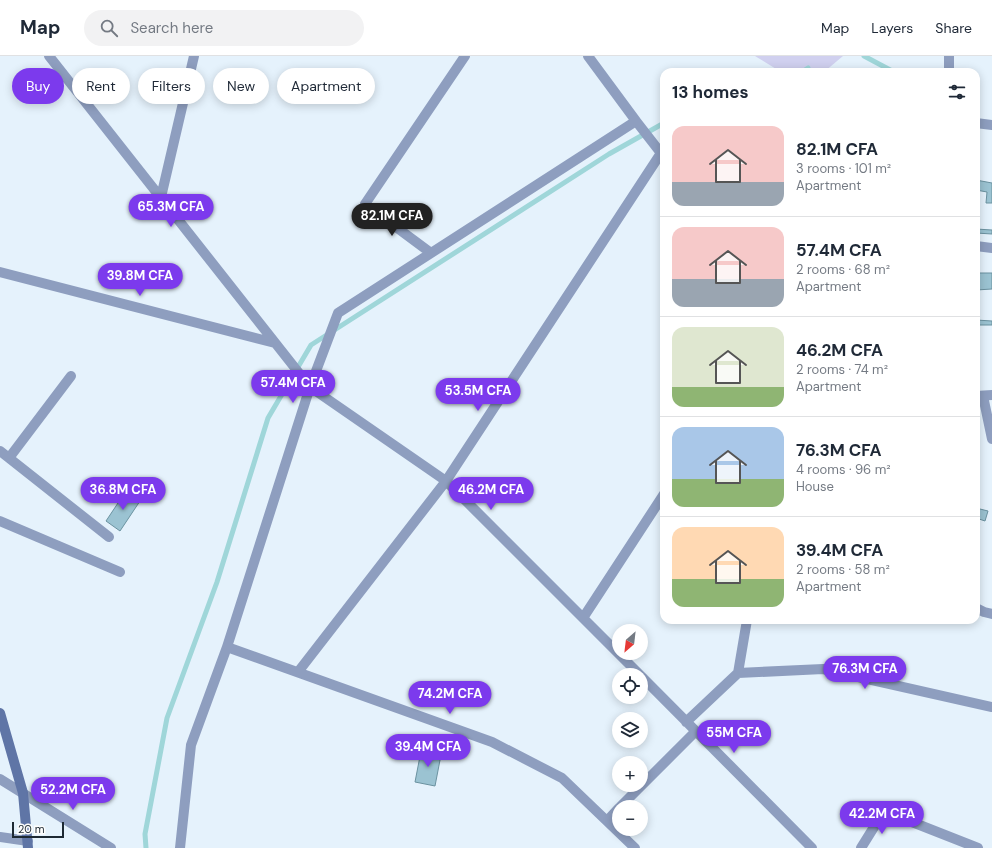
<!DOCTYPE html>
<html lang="en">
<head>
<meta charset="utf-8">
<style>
	:root { --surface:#fff; --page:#f2f2f3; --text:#1f2937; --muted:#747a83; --line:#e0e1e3; --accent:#7c3aed }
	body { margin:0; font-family:"DM Sans",sans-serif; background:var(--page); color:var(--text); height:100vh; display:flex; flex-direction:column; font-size:15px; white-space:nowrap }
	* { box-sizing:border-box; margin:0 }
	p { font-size:13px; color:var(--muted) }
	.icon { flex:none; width:22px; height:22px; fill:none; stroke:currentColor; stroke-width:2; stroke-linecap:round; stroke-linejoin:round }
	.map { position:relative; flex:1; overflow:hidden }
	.sheet { position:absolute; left:660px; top:12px; width:320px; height:556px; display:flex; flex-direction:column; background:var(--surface); border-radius:12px; box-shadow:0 2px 10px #0003 }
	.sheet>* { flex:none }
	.hud { position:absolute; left:12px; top:12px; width:380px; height:36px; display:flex; gap:8px }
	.needle { width:26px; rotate:208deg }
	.controls { position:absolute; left:612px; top:568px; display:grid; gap:8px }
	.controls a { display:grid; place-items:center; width:36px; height:36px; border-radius:50%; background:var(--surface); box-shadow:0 2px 10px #0003; font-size:20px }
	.scale { position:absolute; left:12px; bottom:10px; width:52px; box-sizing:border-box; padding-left:4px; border:2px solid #1d2933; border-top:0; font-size:11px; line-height:14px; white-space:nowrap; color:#1d2933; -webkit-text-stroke:3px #fdfdfd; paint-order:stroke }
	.price { position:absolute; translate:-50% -34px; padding:0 9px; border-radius:14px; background:var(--accent); color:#fff; font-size:13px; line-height:26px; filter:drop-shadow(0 1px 2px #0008) }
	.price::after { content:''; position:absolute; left:50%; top:24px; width:12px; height:9px; margin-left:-6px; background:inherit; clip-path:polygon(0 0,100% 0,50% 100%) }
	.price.active { background:#222; color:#fff }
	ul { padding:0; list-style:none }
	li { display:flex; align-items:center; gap:12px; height:100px; padding:0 12px }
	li+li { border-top:1px solid var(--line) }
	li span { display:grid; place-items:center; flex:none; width:112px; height:80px; border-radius:12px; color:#555 }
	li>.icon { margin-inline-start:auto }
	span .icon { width:48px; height:48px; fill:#fffc; stroke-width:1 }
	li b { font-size:17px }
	h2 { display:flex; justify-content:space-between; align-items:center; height:48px; padding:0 12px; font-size:17px }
	.chip { padding:0 14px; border-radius:18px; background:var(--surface); box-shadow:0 2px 10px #0003; font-size:14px; line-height:36px }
	.chip.active { background:var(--accent); color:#fff }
	header { display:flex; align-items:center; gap:24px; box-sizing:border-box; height:56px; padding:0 20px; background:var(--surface); border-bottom:1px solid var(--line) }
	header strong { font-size:19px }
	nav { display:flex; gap:22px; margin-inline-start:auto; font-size:14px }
	.search { width:280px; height:36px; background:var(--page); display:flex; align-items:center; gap:10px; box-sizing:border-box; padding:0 14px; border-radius:22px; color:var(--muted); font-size:15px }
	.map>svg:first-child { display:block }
	.green { fill:#d0d0ef }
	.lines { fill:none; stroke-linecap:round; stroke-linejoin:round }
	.stream { stroke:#9fd6d9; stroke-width:5 }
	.building { fill:#9bc3d2; stroke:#6b92a0 }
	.street { stroke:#8e9ebf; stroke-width:10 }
	.secondary { stroke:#5f75a6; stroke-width:10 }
</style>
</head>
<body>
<header>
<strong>Map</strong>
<div class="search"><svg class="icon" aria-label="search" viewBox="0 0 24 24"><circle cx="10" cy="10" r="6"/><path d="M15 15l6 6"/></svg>Search here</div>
<nav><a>Map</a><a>Layers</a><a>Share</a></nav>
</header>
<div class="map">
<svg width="992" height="792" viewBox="0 0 992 792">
	<rect width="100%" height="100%" fill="#e5f2fc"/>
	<!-- green -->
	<path class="green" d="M755,0H843L824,16H781Z"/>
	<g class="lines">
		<!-- stream -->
		<path class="stream" d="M864,0L894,16
			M802,16L808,12
			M146,792L145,778L167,662L217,526L268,362L311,289L609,98L664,67"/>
	</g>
	<!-- building -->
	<path class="building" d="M976,124L992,127V147H986L987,136L976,134Z
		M976,173L992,174V178L976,177Z
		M976,217H992V233L976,234Z
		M976,264L992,265V269H976Z
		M126,435L140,445L120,475L106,465Z
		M976,452L988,455L985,465L976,462Z
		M421,695L441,699L435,730L415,726Z"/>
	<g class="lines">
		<!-- street -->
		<path class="street" d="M49,0L310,331L446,425L640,619
			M588,0L636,65L664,101
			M949,0V16
			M976,67L992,69
			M161,141L194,0
			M976,190L992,192
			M431,197L365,148L465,0
			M0,216L275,287
			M976,340L992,339
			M983,340L992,383
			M0,395L109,481
			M9,402L71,320
			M0,465L120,516
			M976,552L984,556L992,558
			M583,562L664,438
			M227,591L492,686L562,722L635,792
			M298,616L446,425L661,97L664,96
			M738,617L823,613L992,651
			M641,620L812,792
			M686,666L738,617L747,564
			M0,723L111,792
			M620,751L696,675
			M607,765L619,752
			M0,781L28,785
			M180,792L191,689L227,591L310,331L338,257L636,65
			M861,792L884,755L978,792"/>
		<!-- secondary -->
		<path class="secondary" d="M0,657L23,737L28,792"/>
	</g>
</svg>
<div class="controls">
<a><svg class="needle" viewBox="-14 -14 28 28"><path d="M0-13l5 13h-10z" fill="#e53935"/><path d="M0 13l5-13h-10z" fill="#747a83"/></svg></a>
<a><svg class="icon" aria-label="locate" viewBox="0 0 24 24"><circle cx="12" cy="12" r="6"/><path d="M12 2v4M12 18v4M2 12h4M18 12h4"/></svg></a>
<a><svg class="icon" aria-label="layers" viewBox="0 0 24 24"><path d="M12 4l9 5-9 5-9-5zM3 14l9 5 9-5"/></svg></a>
<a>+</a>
<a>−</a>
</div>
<div class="scale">20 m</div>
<b class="price" style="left:171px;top:172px">65.3M CFA</b>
<b class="price active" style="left:392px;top:181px">82.1M CFA</b>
<b class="price" style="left:140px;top:241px">39.8M CFA</b>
<b class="price" style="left:293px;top:348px">57.4M CFA</b>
<b class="price" style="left:478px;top:356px">53.5M CFA</b>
<b class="price" style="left:123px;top:455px">36.8M CFA</b>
<b class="price" style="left:491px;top:455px">46.2M CFA</b>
<b class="price" style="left:865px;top:634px">76.3M CFA</b>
<b class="price" style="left:450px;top:659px">74.2M CFA</b>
<b class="price" style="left:734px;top:698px">55M CFA</b>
<b class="price" style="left:428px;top:712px">39.4M CFA</b>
<b class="price" style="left:73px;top:755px">52.2M CFA</b>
<b class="price" style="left:882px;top:779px">42.2M CFA</b>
<div class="hud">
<a class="chip active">Buy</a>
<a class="chip">Rent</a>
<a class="chip">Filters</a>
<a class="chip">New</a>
<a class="chip">Apartment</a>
</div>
<section class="sheet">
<h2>13 homes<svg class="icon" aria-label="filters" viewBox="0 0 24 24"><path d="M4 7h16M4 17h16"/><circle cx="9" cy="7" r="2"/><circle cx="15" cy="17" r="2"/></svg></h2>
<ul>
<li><span style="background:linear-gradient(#f6c9c9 70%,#9aa5b1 0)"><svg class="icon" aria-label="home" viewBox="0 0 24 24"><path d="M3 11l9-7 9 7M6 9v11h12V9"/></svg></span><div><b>82.1M CFA</b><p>3 rooms · 101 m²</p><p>Apartment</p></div></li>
<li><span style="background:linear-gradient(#f6c9c9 65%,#9aa5b1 0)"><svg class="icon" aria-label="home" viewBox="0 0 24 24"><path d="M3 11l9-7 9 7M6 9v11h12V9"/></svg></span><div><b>57.4M CFA</b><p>2 rooms · 68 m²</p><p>Apartment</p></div></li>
<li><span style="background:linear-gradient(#dfe7d0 75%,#8fb573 0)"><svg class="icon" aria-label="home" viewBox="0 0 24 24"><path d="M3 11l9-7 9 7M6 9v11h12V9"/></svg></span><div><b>46.2M CFA</b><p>2 rooms · 74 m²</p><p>Apartment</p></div></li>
<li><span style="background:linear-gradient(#a9c7e8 65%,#8fb573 0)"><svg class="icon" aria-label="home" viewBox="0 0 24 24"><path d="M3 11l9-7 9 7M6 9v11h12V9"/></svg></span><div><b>76.3M CFA</b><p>4 rooms · 96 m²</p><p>House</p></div></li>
<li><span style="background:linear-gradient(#ffd9b3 65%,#8fb573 0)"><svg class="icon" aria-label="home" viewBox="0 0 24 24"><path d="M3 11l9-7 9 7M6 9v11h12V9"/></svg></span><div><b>39.4M CFA</b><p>2 rooms · 58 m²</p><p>Apartment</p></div></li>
</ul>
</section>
</div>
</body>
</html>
